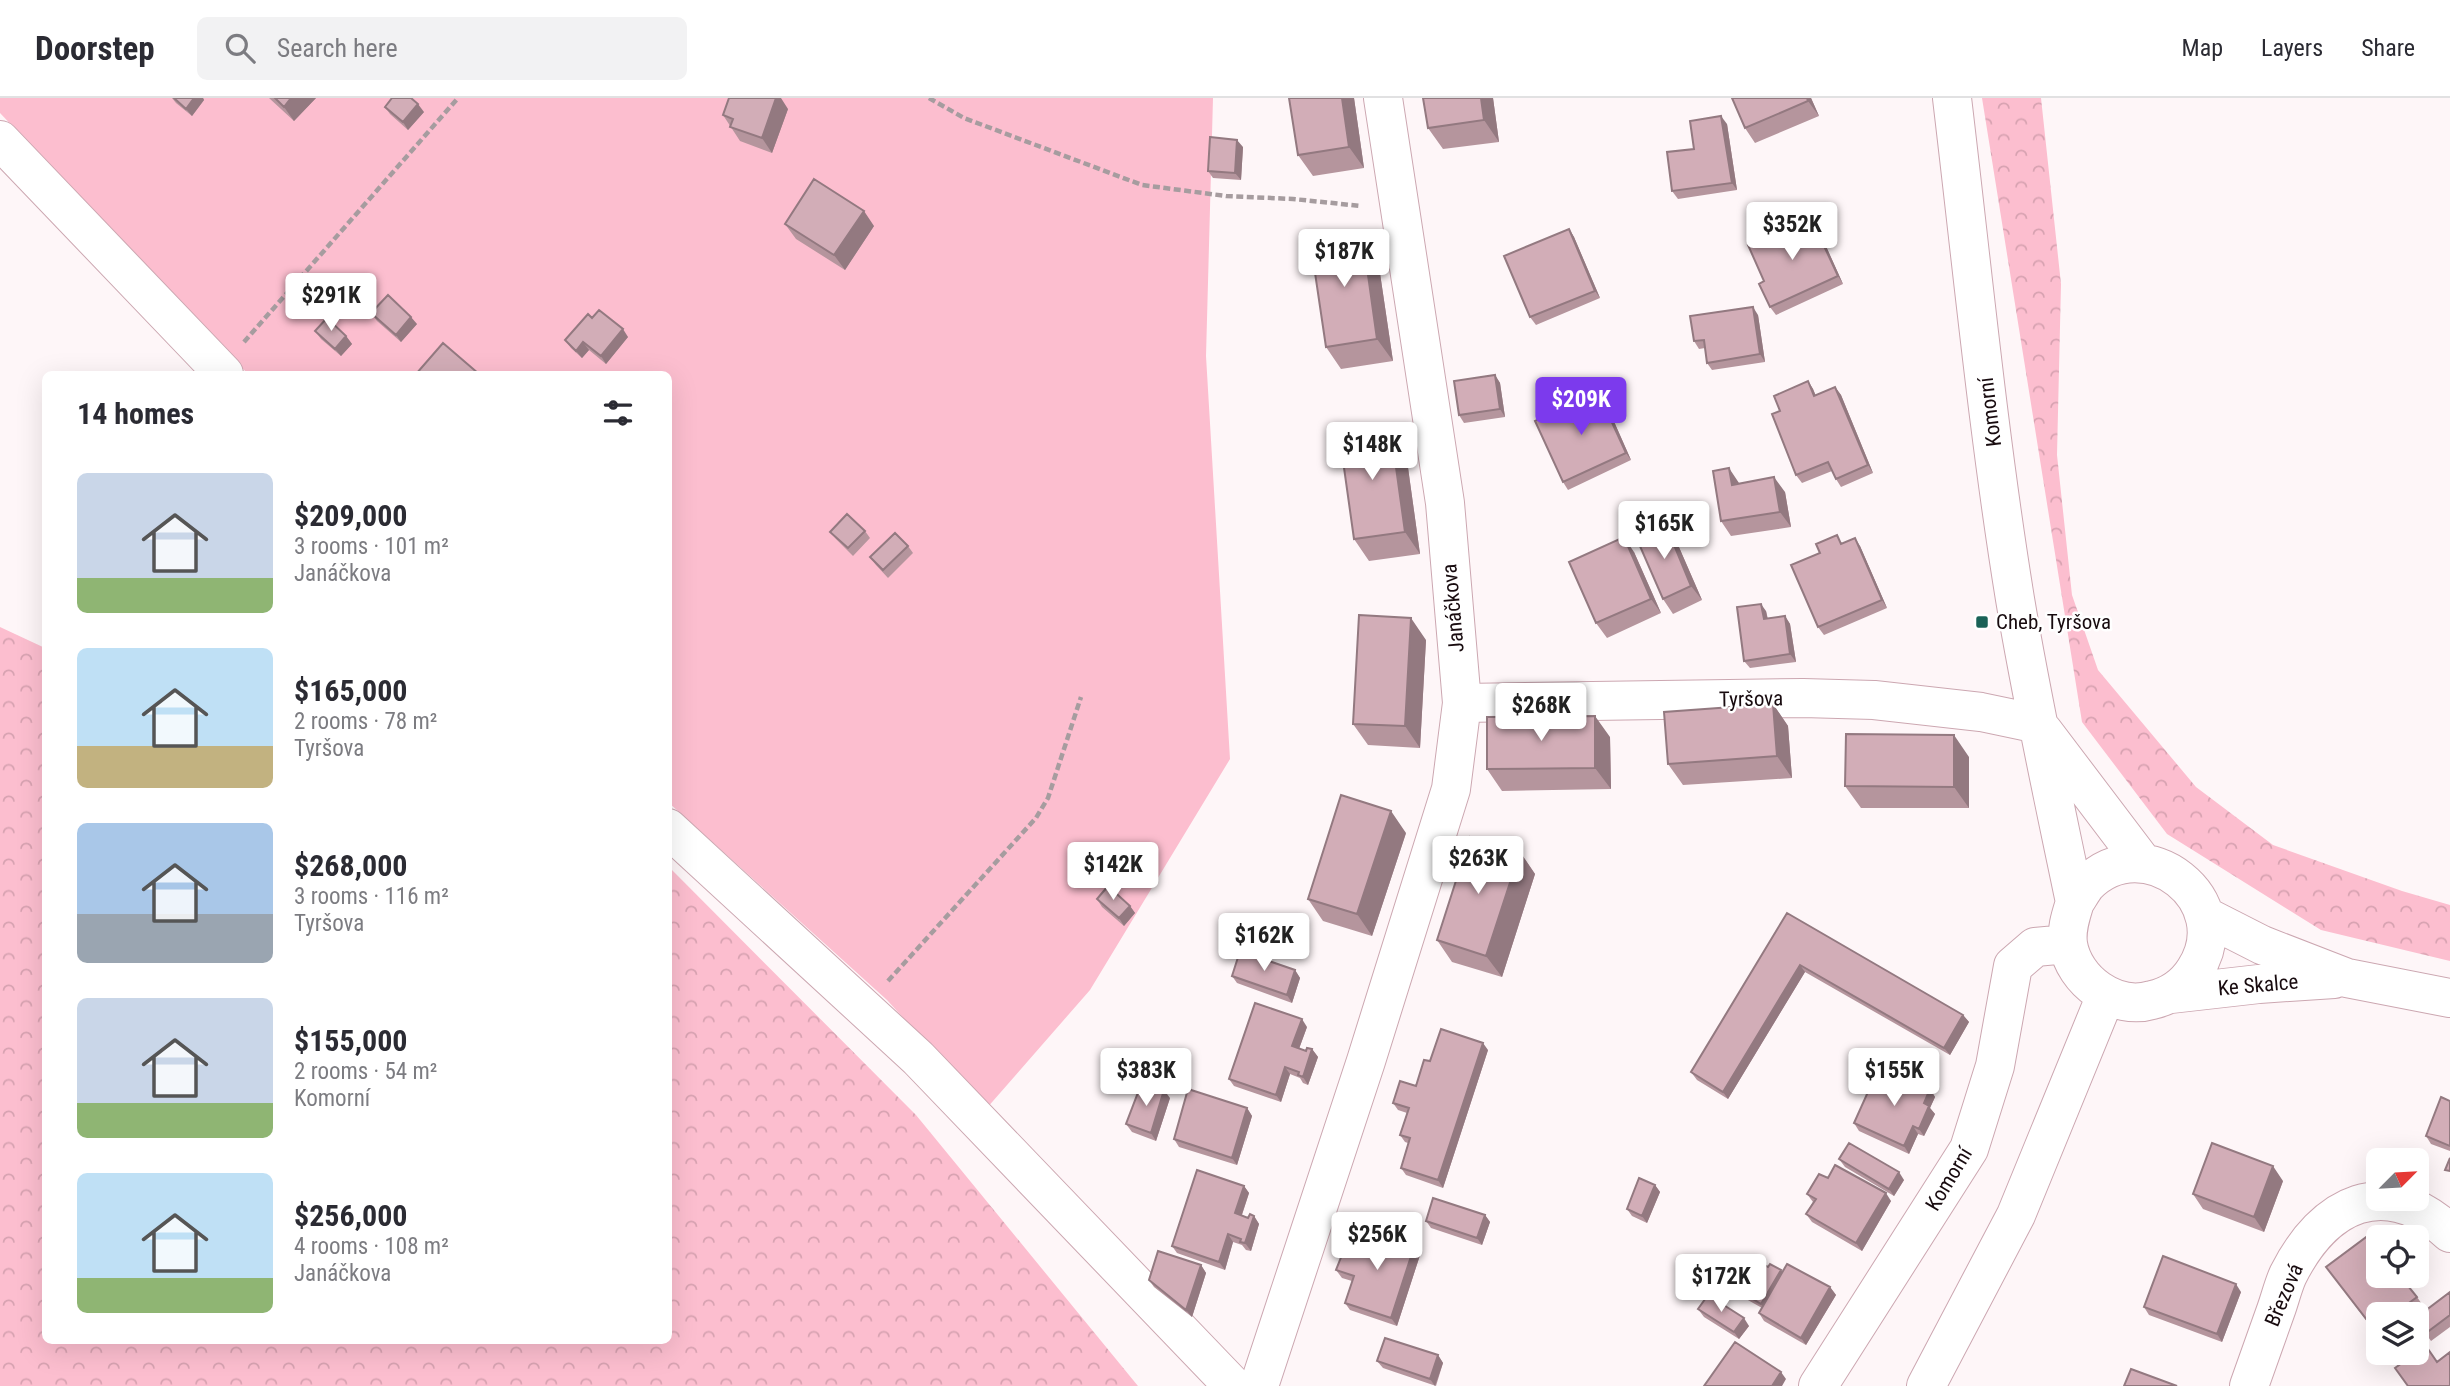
<!DOCTYPE html>
<html lang="en">
<head>
<meta charset="utf-8">
<style>
	:root { --surface:#fff; --page:#f2f2f3; --text:#2b2b33; --muted:#7c7c81; --line:#e1e1e2; --accent:#7c3aed }
	body { margin:0; font-family:"Roboto Condensed",sans-serif; background:var(--page); color:var(--text); height:100vh; display:flex; flex-direction:column; font-size:26px; white-space:nowrap }
	* { box-sizing:border-box; margin:0 }
	p { font-size:23px; color:var(--muted) }
	.icon { flex:none; width:38px; height:38px; fill:none; stroke:currentColor; stroke-width:2; stroke-linecap:round; stroke-linejoin:round }
	.map { position:relative; flex:1; overflow:hidden }
	.panel { position:absolute; left:42px; top:273px; width:630px; height:973px; display:flex; flex-direction:column; background:var(--surface); border-radius:10px; box-shadow:0 7px 28px #0002 }
	.panel>* { flex:none }
	.needle { width:46px; rotate:66deg }
	.fabs { position:absolute; left:2366px; top:1050px; display:grid; gap:14px }
	.fabs a { display:grid; place-items:center; width:63px; height:63px; border-radius:10px; background:var(--surface); box-shadow:0 7px 28px #0002; font-size:35px }
	.price { position:absolute; translate:-50% -60px; padding:0 16px; border-radius:7px; background:#fff; color:#222; font-size:23px; line-height:46px; filter:drop-shadow(0 2px 4px #0008) }
	.price::after { content:''; position:absolute; left:50%; top:42px; width:21px; height:16px; margin-left:-10px; background:inherit; clip-path:polygon(0 0,100% 0,50% 100%) }
	.price.active { background:var(--accent); color:#fff }
	ul { padding:0; list-style:none }
	li { display:flex; align-items:center; gap:21px; height:175px; padding:0 35px }
	li span { display:grid; place-items:center; flex:none; width:196px; height:140px; border-radius:10px; color:#555 }
	li>.icon { margin-inline-start:auto }
	span .icon { width:84px; height:84px; fill:#fffc; stroke-width:1 }
	li b { font-size:30px }
	h2 { display:flex; justify-content:space-between; align-items:center; height:84px; padding:0 35px; font-size:30px }
	header { display:flex; align-items:center; gap:42px; box-sizing:border-box; height:98px; padding:0 35px; background:var(--surface); border-bottom:2px solid var(--line) }
	header strong { font-size:33px }
	nav { display:flex; gap:38px; margin-inline-start:auto; font-size:24px }
	.search { width:490px; height:63px; background:var(--page); display:flex; align-items:center; gap:18px; box-sizing:border-box; padding:0 24px; border-radius:10px; color:var(--muted); font-size:26px }
	.map>svg:first-child { display:block }
	.green { fill:#fcbecf }
	.forest { fill:url(#forest-crowns) }
	.lines { fill:none; stroke-linecap:round; stroke-linejoin:round }
	.minor-casing { stroke:#cca7b1; stroke-width:40 }
	.path { stroke:#a69c9f; stroke-width:4.5; stroke-dasharray:7 3.5; stroke-linecap:butt }
	.minor { stroke:#fff; stroke-width:38 }
	.wall { fill:#b5959d }
	.shaded-wall { fill:#937980 }
	.building { fill:#d2adb7; stroke:#937980; stroke-width:2 }
	.poi-dot { fill:#1a6257; stroke:#fff; stroke-width:2.5 }
	.labels { text-anchor:middle; stroke-width:5; stroke-linejoin:round; paint-order:stroke }
	.street-label { font-size:21px; fill:#180b0f; stroke:#fff }
	.poi-label { font-size:21px; fill:#180b0f; stroke:#fff; text-anchor:start }
</style>
</head>
<body>
<header>
<strong>Doorstep</strong>
<div class="search"><svg class="icon" aria-label="search" viewBox="0 0 24 24"><circle cx="10" cy="10" r="6"/><path d="M15 15l6 6"/></svg>Search here</div>
<nav><a>Map</a><a>Layers</a><a>Share</a></nav>
</header>
<div class="map">
<svg width="2450" height="1288" viewBox="0 0 2450 1288">
	<defs>
		<pattern id="forest-crowns" width="20" height="18" patternUnits="userSpaceOnUse" patternTransform="scale(1.75)"><rect width="20" height="18" fill="#fcbecf"/><path d="M2 6a3 3 0 1 1 6 0M12 15a3 3 0 1 1 6 0" fill="none" stroke="#d7a2b1"/></pattern>
	</defs>
	<rect width="100%" height="100%" fill="#fef6f8"/>
	<!-- green -->
	<path class="green" d="M0,0H1213L1206,258L1230,661L1090,892L986,1011L887,902L669,705L668,276H248L0,15Z"/>
	<!-- forest -->
	<path class="forest" d="M1982,0H2041L2061,186L2057,357L2072,497L2098,572L2196,689L2273,747L2402,793L2450,807V863L2321,832L2167,736L2082,624Z
		M0,529L45,550L46,1242H668L669,769L916,1017L1138,1288H0Z"/>
	<g class="lines">
		<defs>
			<path id="minor" d="M1952,0C1972,167 1988,335 2015,501C2032,603 2054,703 2075,804C2071,817 2066,831 2068,846C2074,883 2115,913 2152,902C2170,898 2185,888 2195,872C2240,803 2145,728 2087,786C2083,791 2079,798 2075,804
				M0,42L224,276
				M1462,605L1803,600L1874,602L1981,614L2038,626
				M2043,633L2143,765
				M668,730L918,960L1233,1288
				M2205,818L2262,847L2347,880L2450,900
				M2171,896L2259,886L2334,881
				M1259,1288L1366,963L1451,691L1462,605L1445,405L1383,0
				M1818,1288L1969,1051L1995,968L2013,868L2035,849L2068,846
				M1926,1288L2016,1117L2106,897
				M2249,1288C2258,1263 2267,1237 2276,1212C2280,1201 2283,1188 2288,1177C2324,1105 2385,1075 2450,1135"/>
		</defs>
		<!-- minor casing -->
		<use href="#minor" class="minor-casing"/>
		<!-- path -->
		<path class="path" d="M929,0L964,20L1142,87L1226,98L1293,101L1361,108
			M244,244L458,0
			M888,883L1036,720L1048,700L1081,599"/>
		<!-- minor -->
		<use href="#minor" class="minor"/>
	</g>
	<!-- wall -->
	<path class="wall" d="M172,0H203L204,2L192,18L176,5Z
		M269,0H316L294,23Z
		M1289,0H1354L1364,70L1313,78L1298,57Z
		M1423,0H1493L1499,44L1443,51L1428,30Z
		M1732,0H1811L1819,18L1755,45L1745,30Z
		M385,9L424,14L408,32L390,16Z
		M788,11L772,55L740,43L723,17Z
		M1727,26L1737,92L1678,101L1672,93L1694,51Z
		M1243,49L1241,82L1213,80L1208,73Z
		M785,126L874,128L845,172L796,141Z
		M1816,126L1843,186L1776,217L1770,209Z
		M1569,131L1574,139L1600,200L1536,227L1530,219Z
		M1362,134L1377,155L1393,263L1341,271L1326,249Z
		M371,215L417,226L401,244L377,223Z
		M1758,217L1765,264L1712,272L1707,265L1705,250L1699,251L1694,243Z
		M592,220L628,239L606,266L589,252L582,260L571,250L565,242Z
		M315,233L346,238L352,246L341,258L321,241Z
		M1495,277L1500,285L1505,319L1464,325L1459,317Z
		M1808,283L1813,291L1816,298L1835,289L1841,297L1873,375L1841,389L1836,381L1832,373L1802,385L1796,377L1780,313Z
		M1598,294L1604,301L1631,362L1568,392L1563,384Z
		M1390,326L1405,348L1420,456L1369,463L1354,441Z
		M1739,385L1785,394L1791,429L1731,438L1721,423Z
		M865,433L870,440L853,458L836,441L830,434Z
		M1675,440L1702,502L1673,516L1663,501Z
		M1843,446L1860,448L1887,510L1824,537L1818,529Z
		M908,448L913,455L888,480L876,467L870,459Z
		M1634,454L1661,515L1607,540L1596,525Z
		M1766,513L1768,521L1785,518L1790,526L1796,564L1750,570L1744,563Z
		M1426,542L1420,650L1368,647L1353,626Z
		M1773,606L1788,628L1792,680L1683,687L1668,666Z
		M1610,639L1611,691L1502,693L1487,671Z
		M1969,659V710H1861L1845,688Z
		M1406,735L1372,838L1323,823L1308,801Z
		M1520,754L1535,776L1502,879L1452,864L1437,842Z
		M1097,801L1130,808L1135,815L1124,828L1102,809Z
		M1787,815L1963,917L1969,924L1950,957L1805,874L1728,1001L1697,982L1691,974Z
		M1295,872L1300,880L1292,905L1237,885L1232,878Z
		M1307,929L1299,951L1306,953L1312,951L1318,959L1308,987L1303,985L1300,980L1290,976L1281,1004L1234,988L1229,981Z
		M1488,952L1443,1090L1406,1077L1401,1070L1408,1045L1405,1044L1400,1037L1407,1015L1398,1012L1393,1005L1416,988L1430,963Z
		M1892,984L1930,991L1935,999L1930,1010L1935,1016L1924,1038L1918,1036L1909,1056L1859,1033L1854,1025Z
		M1170,1000L1156,1043L1132,1034L1126,1026Z
		M2450,1003V1053L2431,1046L2426,1038Z
		M1247,1010L1252,1018L1237,1067L1179,1049L1174,1041Z
		M1839,1061L1904,1082L1894,1098L1845,1069Z
		M1828,1080L1891,1103L1862,1153L1812,1124L1806,1116L1813,1104L1807,1096Z
		M2283,1083L2264,1134L2203,1111L2193,1096Z
		M1655,1087L1660,1094L1647,1125L1632,1118L1627,1111Z
		M1244,1088L1249,1095L1242,1117L1248,1120L1254,1118L1259,1126L1251,1153L1246,1152L1242,1147L1233,1144L1225,1172L1177,1155L1172,1148Z
		M1485,1117L1490,1124L1482,1147L1431,1130L1426,1123Z
		M1421,1154L1397,1228L1350,1212L1345,1205L1352,1183L1342,1180L1336,1172L1360,1157Z
		M1201,1167L1206,1175L1192,1219L1154,1189L1149,1182Z
		M1768,1169L1830,1189L1836,1197L1806,1247L1764,1223L1759,1215L1762,1210L1739,1197L1734,1189Z
		M2326,1169L2417,1199L2426,1212L2450,1194V1229L2431,1243L2417,1223V1216H2378V1238Z
		M2241,1194L2222,1244L2149,1217L2144,1209Z
		M1698,1211L1749,1228L1739,1241L1704,1219Z
		M1438,1257L1443,1265L1436,1288L1383,1270L1377,1263Z"/>
	<!-- shaded-wall -->
	<path class="shaded-wall" d="M194,0H203L204,2L192,18L186,11Z
		M291,0H316L294,23L284,9Z
		M776,0H781L788,11L772,55L762,40Z
		M1342,0H1354L1364,70L1349,49Z
		M1481,0H1493L1499,44L1484,22Z
		M1807,0H1811L1819,18L1808,3Z
		M418,6L424,14L408,32L403,24Z
		M1721,18L1727,26L1737,92L1732,85Z
		M1237,42L1243,49L1241,82L1235,75Z
		M864,113L874,128L845,172L834,157Z
		M1810,118L1816,126L1843,186L1838,178Z
		M1569,131L1574,139L1600,200L1595,193Z
		M1362,134L1377,155L1393,263L1377,241Z
		M1753,209L1758,217L1765,264L1760,256Z
		M411,219L417,226L401,244L396,237Z
		M623,231L628,239L606,266L601,258Z
		M346,238L352,246L341,258L335,251Z
		M583,244L589,252L582,260L576,253Z
		M1495,277L1500,285L1505,319L1500,311Z
		M1808,283L1813,291L1819,306L1814,298Z
		M1835,289L1841,297L1873,375L1868,367Z
		M1598,294L1604,301L1631,362L1626,355Z
		M1390,326L1405,348L1420,456L1405,434Z
		M1729,370L1739,385L1732,387Z
		M1774,379L1785,394L1791,429L1780,414Z
		M1665,425L1675,440L1702,502L1691,488Z
		M1624,439L1634,454L1661,515L1651,501Z
		M1855,440L1860,448L1887,510L1882,502Z
		M1761,506L1766,513L1769,529L1764,521Z
		M1785,518L1790,526L1796,564L1790,556Z
		M1411,520L1426,542L1420,650L1405,628Z
		M1773,606L1788,628L1792,680L1777,658Z
		M1595,618L1610,639L1611,691L1595,670Z
		M1954,637L1969,659V710L1954,689Z
		M1391,713L1406,735L1372,838L1357,816Z
		M1520,754L1535,776L1502,879L1486,858Z
		M1130,808L1135,815L1124,828L1119,820Z
		M1800,867L1805,874L1728,1001L1723,994Z
		M1295,872L1300,880L1292,905L1287,897Z
		M1963,917L1969,924L1950,957L1944,950Z
		M1302,921L1307,929L1297,956L1292,948Z
		M1483,945L1488,952L1443,1090L1438,1082Z
		M1312,951L1318,959L1308,987L1303,979Z
		M1285,969L1290,976L1281,1004L1276,997Z
		M1930,991L1935,999L1930,1010L1935,1016L1924,1038L1919,1031L1924,1005Z
		M1164,992L1170,1000L1156,1043L1151,1035Z
		M1247,1010L1252,1018L1237,1067L1232,1060Z
		M1913,1028L1918,1036L1909,1056L1904,1048Z
		M2273,1068L2283,1083L2264,1134L2254,1119Z
		M1899,1074L1904,1082L1894,1098L1889,1091Z
		M1655,1087L1660,1094L1647,1125L1642,1118Z
		M1244,1088L1249,1095L1240,1122L1235,1115Z
		M1886,1095L1891,1103L1862,1153L1856,1145Z
		M1485,1117L1490,1124L1482,1147L1477,1140Z
		M1254,1118L1259,1126L1251,1153L1245,1145Z
		M1228,1136L1233,1144L1225,1172L1219,1164Z
		M1415,1146L1421,1154L1397,1228L1391,1220Z
		M1201,1167L1206,1175L1192,1219L1186,1212Z
		M1781,1172L1786,1180L1767,1213L1761,1206Z
		M2236,1186L2241,1194L2222,1244L2217,1236Z
		M1830,1189L1836,1197L1806,1247L1801,1240Z
		M1744,1220L1749,1228L1739,1241L1734,1234Z
		M1438,1257L1443,1265L1435,1288L1430,1281Z
		M1781,1274L1786,1281L1782,1288H1772Z"/>
	<!-- building -->
	<path class="building" d="M174,0H194L186,11Z
		M275,0H291L284,9Z
		M392,0H411L418,6L403,24L385,9Z
		M729,0H776L762,40L730,29L733,21L723,17Z
		M1289,0H1342L1349,49L1298,57Z
		M1423,0H1481L1484,22L1428,30Z
		M1732,0H1807L1808,3L1745,30Z
		M1721,18L1732,85L1672,93L1667,54L1694,51L1690,23Z
		M1210,39L1237,42L1235,75L1208,73Z
		M814,81L864,113L834,157L785,126Z
		M1810,118L1838,178L1770,209L1759,186L1764,183L1748,147Z
		M1569,131L1595,193L1530,219L1504,158Z
		M1362,134L1377,241L1326,249L1310,141Z
		M388,197L411,219L396,237L371,215Z
		M1753,209L1760,256L1707,265L1704,242L1694,243L1690,218Z
		M599,212L623,231L601,258L583,244L576,253L565,242L588,216L592,220Z
		M327,220L346,238L335,251L315,233Z
		M443,245L479,276H416Z
		M1495,277L1500,311L1459,317L1454,283Z
		M1808,283L1814,298L1835,289L1868,367L1836,381L1828,364L1796,377L1772,316L1780,313L1774,298Z
		M1598,294L1626,355L1563,384L1535,323Z
		M1390,326L1405,434L1354,441L1339,334Z
		M1729,370L1732,387L1774,379L1780,414L1721,423L1713,373Z
		M847,416L865,433L848,450L830,434Z
		M1665,425L1691,488L1663,501L1636,439Z
		M895,435L908,448L883,472L870,459Z
		M1837,437L1841,446L1855,440L1882,502L1818,529L1791,467L1820,455L1816,446Z
		M1624,439L1651,501L1596,525L1569,464Z
		M1761,506L1764,521L1785,518L1790,556L1744,563L1737,509Z
		M1359,517L1411,520L1405,628L1353,626Z
		M1773,606L1777,658L1668,666L1664,614Z
		M1595,618V670L1487,671V619Z
		M1846,636L1954,637V689L1845,688Z
		M1341,697L1391,713L1357,816L1308,801Z
		M1470,739L1520,754L1486,858L1437,842Z
		M1108,788L1130,808L1119,820L1097,801Z
		M1787,815L1963,917L1944,950L1800,867L1723,994L1691,974Z
		M1240,853L1295,872L1287,897L1232,878Z
		M1255,905L1302,921L1292,948L1306,953L1307,950L1312,951L1303,979L1298,977L1299,974L1285,969L1276,997L1229,981Z
		M1441,931L1483,945L1438,1082L1401,1070L1410,1040L1400,1037L1409,1010L1393,1005L1400,983L1416,988L1424,962L1430,963Z
		M1876,976L1892,984L1896,976L1930,991L1924,1005L1929,1008L1919,1031L1913,1028L1904,1048L1854,1025Z
		M1142,984L1164,992L1151,1035L1126,1026Z
		M1188,991L1247,1010L1232,1060L1174,1041Z
		M2441,999L2450,1003V1048L2426,1038Z
		M1849,1045L1899,1074L1889,1091L1839,1061Z
		M2212,1045L2273,1068L2254,1119L2193,1096Z
		M2450,1060V1073L2445,1072Z
		M1835,1067L1886,1095L1856,1145L1806,1116L1816,1101L1807,1096L1819,1076L1828,1080Z
		M1197,1072L1244,1088L1235,1115L1248,1120L1250,1116L1254,1118L1245,1145L1240,1144L1241,1141L1228,1136L1219,1164L1172,1148Z
		M1639,1080L1655,1087L1642,1118L1627,1111Z
		M1433,1100L1485,1117L1477,1140L1426,1123Z
		M1368,1131L1415,1146L1391,1220L1345,1205L1354,1178L1336,1172L1344,1152L1360,1157Z
		M2369,1137L2378,1149V1178H2400L2417,1199L2394,1216H2378V1228L2374,1231L2326,1169Z
		M1158,1153L1201,1167L1186,1212L1149,1182Z
		M2163,1158L2236,1186L2217,1236L2144,1209Z
		M1751,1159L1768,1169L1770,1166L1781,1172L1761,1206L1734,1189Z
		M1787,1166L1830,1189L1801,1240L1759,1215Z
		M2450,1194V1217L2426,1235L2417,1223V1219Z
		M1708,1197L1744,1220L1734,1234L1698,1211Z
		M1385,1240L1438,1257L1430,1281L1377,1263Z
		M1735,1244L1781,1274L1772,1288H1704Z
		M2426,1248L2437,1264L2450,1254V1288H2408L2395,1270Z
		M2131,1271L2177,1288H2124Z"/>
	<!-- markers -->
	<rect class="poi-dot" x="1975" y="517" width="14" height="14" rx="3.5"/>
	<g class="labels">
		<!-- street labels -->
		<g class="street-label">
			<text transform="translate(1990 314) rotate(-97)" y="7">Komorní</text>
			<text transform="translate(1453 510) rotate(-95)" y="7">Janáčkova</text>
			<text transform="translate(1751 601) rotate(-1)" y="7">Tyršova</text>
			<text transform="translate(2258 887) rotate(-5)" y="7">Ke Skalce</text>
			<text transform="translate(1949 1081) rotate(-59)" y="7">Komorní</text>
			<text transform="translate(2284 1197) rotate(-67)" y="7">Březová</text>
		</g>
		<!-- poi labels -->
		<g class="poi-label">
			<text x="1996" y="531">Cheb, Tyršova</text>
		</g>
	</g>
</svg>
<div class="fabs">
<a><svg class="needle" viewBox="-14 -14 28 28"><path d="M0-13l5 13h-10z" fill="#e53935"/><path d="M0 13l5-13h-10z" fill="#7c7c81"/></svg></a>
<a><svg class="icon" aria-label="locate" viewBox="0 0 24 24"><circle cx="12" cy="12" r="6"/><path d="M12 2v4M12 18v4M2 12h4M18 12h4"/></svg></a>
<a><svg class="icon" aria-label="layers" viewBox="0 0 24 24"><path d="M12 4l9 5-9 5-9-5zM3 14l9 5 9-5"/></svg></a>
</div>
<b class="price" style="left:1792px;top:164px">$352K</b>
<b class="price" style="left:1344px;top:191px">$187K</b>
<b class="price" style="left:331px;top:235px">$291K</b>
<b class="price active" style="left:1581px;top:339px">$209K</b>
<b class="price" style="left:1372px;top:384px">$148K</b>
<b class="price" style="left:1664px;top:463px">$165K</b>
<b class="price" style="left:1541px;top:645px">$268K</b>
<b class="price" style="left:1478px;top:798px">$263K</b>
<b class="price" style="left:1113px;top:804px">$142K</b>
<b class="price" style="left:1264px;top:875px">$162K</b>
<b class="price" style="left:1146px;top:1010px">$383K</b>
<b class="price" style="left:1894px;top:1010px">$155K</b>
<b class="price" style="left:1377px;top:1174px">$256K</b>
<b class="price" style="left:1721px;top:1216px">$172K</b>
<section class="panel">
<h2>14 homes<svg class="icon" aria-label="filters" viewBox="0 0 24 24"><path d="M4 7h16M4 17h16"/><circle cx="9" cy="7" r="2"/><circle cx="15" cy="17" r="2"/></svg></h2>
<ul>
<li><span style="background:linear-gradient(#c9d6e8 75%,#8fb573 0)"><svg class="icon" aria-label="home" viewBox="0 0 24 24"><path d="M3 11l9-7 9 7M6 9v11h12V9"/></svg></span><div><b>$209,000</b><p>3 rooms · 101 m²</p><p>Janáčkova</p></div></li>
<li><span style="background:linear-gradient(#bfe0f5 70%,#c2b280 0)"><svg class="icon" aria-label="home" viewBox="0 0 24 24"><path d="M3 11l9-7 9 7M6 9v11h12V9"/></svg></span><div><b>$165,000</b><p>2 rooms · 78 m²</p><p>Tyršova</p></div></li>
<li><span style="background:linear-gradient(#a9c7e8 65%,#9aa5b1 0)"><svg class="icon" aria-label="home" viewBox="0 0 24 24"><path d="M3 11l9-7 9 7M6 9v11h12V9"/></svg></span><div><b>$268,000</b><p>3 rooms · 116 m²</p><p>Tyršova</p></div></li>
<li><span style="background:linear-gradient(#c9d6e8 75%,#8fb573 0)"><svg class="icon" aria-label="home" viewBox="0 0 24 24"><path d="M3 11l9-7 9 7M6 9v11h12V9"/></svg></span><div><b>$155,000</b><p>2 rooms · 54 m²</p><p>Komorní</p></div></li>
<li><span style="background:linear-gradient(#bfe0f5 75%,#8fb573 0)"><svg class="icon" aria-label="home" viewBox="0 0 24 24"><path d="M3 11l9-7 9 7M6 9v11h12V9"/></svg></span><div><b>$256,000</b><p>4 rooms · 108 m²</p><p>Janáčkova</p></div></li>
</ul>
</section>
</div>
</body>
</html>
